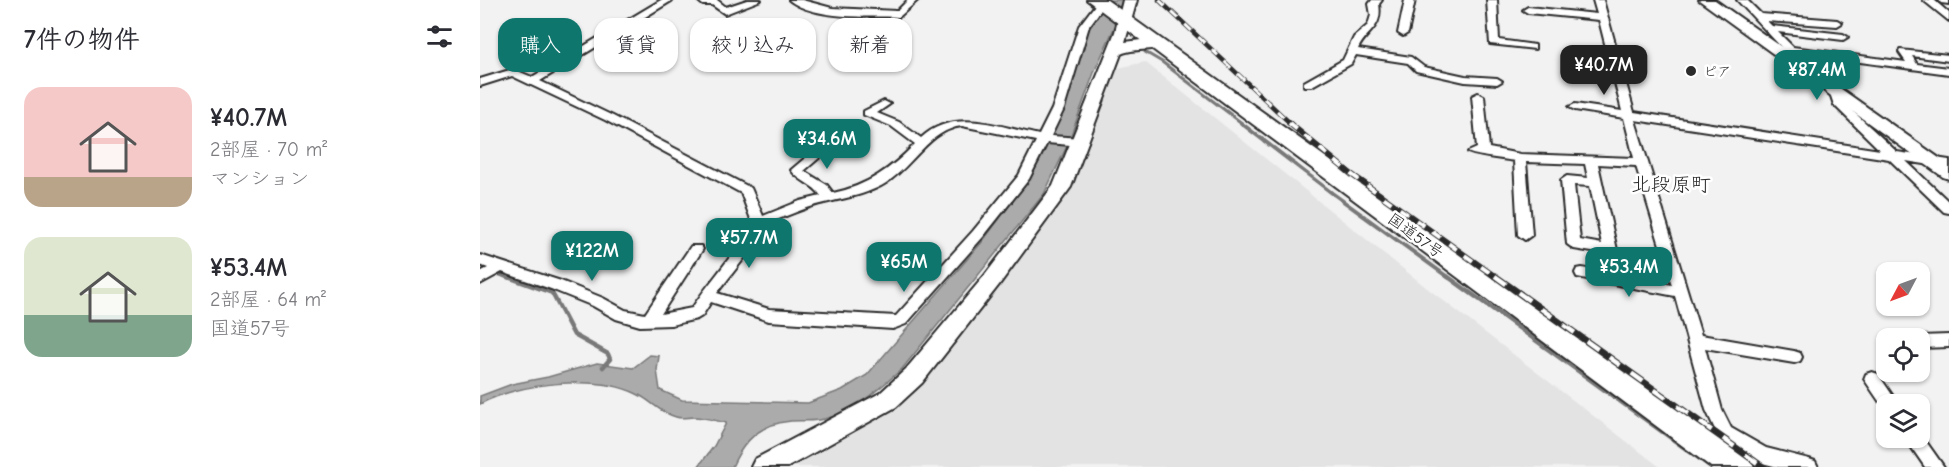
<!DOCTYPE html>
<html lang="ja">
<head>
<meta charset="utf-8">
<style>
	:root { --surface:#fff; --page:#f7f7f7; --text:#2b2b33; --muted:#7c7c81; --accent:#0f766e }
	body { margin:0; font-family:"Comic Neue","Klee One",sans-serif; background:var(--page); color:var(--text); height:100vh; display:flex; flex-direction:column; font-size:22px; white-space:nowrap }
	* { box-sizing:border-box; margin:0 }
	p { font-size:20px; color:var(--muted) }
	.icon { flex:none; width:33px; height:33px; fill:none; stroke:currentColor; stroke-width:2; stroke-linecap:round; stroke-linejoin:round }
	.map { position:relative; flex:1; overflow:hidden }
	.drawer { display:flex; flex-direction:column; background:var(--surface); width:480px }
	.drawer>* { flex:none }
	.guide { position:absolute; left:18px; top:18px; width:570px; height:54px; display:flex; gap:12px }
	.needle { width:39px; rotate:229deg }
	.controls { position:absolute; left:1396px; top:262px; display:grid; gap:12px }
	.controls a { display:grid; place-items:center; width:54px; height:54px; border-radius:12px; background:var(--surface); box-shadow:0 2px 4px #0004; font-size:30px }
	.price { position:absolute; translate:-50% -51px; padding:0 14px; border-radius:12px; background:var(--accent); color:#fff; font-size:20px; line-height:39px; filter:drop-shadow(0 2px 3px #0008) }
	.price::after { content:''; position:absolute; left:50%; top:36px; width:18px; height:14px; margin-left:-9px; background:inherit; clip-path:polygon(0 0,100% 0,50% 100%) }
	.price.current { background:#222; color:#fff }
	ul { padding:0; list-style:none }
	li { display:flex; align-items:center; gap:18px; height:150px; padding:0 24px }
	li span { display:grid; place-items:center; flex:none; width:168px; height:120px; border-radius:18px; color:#555 }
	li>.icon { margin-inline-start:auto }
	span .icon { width:72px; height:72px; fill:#fffc; stroke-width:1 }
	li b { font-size:26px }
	h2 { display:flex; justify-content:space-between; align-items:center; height:72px; padding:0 24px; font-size:26px }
	.pill { padding:0 21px; border-radius:18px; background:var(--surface); box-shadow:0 2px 4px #0004; font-size:21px; line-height:54px }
	.pill.current { background:var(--accent); color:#fff }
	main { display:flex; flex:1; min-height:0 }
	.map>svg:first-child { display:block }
	.built { fill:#e3e3e3 }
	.water { fill:#ababab; stroke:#787878; stroke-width:1.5 }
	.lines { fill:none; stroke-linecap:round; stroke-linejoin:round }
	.stream-far2 { stroke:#787878; stroke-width:3 }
	.stream-far1 { stroke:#787878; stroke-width:4 }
	.stream { stroke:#787878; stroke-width:4.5 }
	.street-casing { stroke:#2b2b2b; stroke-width:4 }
	.secondary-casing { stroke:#2b2b2b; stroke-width:4 }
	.highway-casing { stroke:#2b2b2b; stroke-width:4 }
	.street { fill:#fff; fill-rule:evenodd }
	.secondary { fill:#fff; fill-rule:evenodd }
	.highway { fill:#fff; fill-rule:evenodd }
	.rail-far2-casing { stroke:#2b2b2b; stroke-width:4.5 }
	.rail-far1-casing { stroke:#2b2b2b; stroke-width:6 }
	.rail-casing { stroke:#2b2b2b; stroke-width:7 }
	.rail-far2 { stroke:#fff; stroke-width:3; stroke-dasharray:9; stroke-linecap:butt }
	.rail-far1 { stroke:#fff; stroke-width:4; stroke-dasharray:10; stroke-linecap:butt }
	.rail { stroke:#fff; stroke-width:4.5; stroke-dasharray:14; stroke-linecap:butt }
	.poi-dot { fill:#2b2b2b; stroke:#fff; stroke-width:2 }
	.labels { text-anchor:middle; stroke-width:5; stroke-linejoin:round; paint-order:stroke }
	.far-poi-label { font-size:14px; fill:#2b2b2b; stroke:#fff; text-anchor:start }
	.street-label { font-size:16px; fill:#2b2b2b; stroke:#fff }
	.quarter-label { font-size:20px; fill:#2b2b2b; stroke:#fff }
</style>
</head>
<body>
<main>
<section class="drawer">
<h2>7件の物件<svg class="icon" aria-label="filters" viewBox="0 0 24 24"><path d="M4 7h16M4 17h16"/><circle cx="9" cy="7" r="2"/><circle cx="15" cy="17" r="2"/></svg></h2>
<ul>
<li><span style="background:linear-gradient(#f6c9c9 75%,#b9a48a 0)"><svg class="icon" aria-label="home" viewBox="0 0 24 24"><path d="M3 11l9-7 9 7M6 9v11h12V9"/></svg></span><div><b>¥40.7M</b><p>2部屋 · 70 m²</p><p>マンション</p></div></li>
<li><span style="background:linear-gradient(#dfe7d0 65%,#7fa58c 0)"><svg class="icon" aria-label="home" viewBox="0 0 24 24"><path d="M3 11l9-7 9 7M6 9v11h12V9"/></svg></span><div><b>¥53.4M</b><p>2部屋 · 64 m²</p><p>国道57号</p></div></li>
</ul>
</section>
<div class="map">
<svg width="1469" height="467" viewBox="0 0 1469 467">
	<rect width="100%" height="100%" fill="#f2f2f2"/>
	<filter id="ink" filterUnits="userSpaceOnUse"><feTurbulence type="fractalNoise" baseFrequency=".0167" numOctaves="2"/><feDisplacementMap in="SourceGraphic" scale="12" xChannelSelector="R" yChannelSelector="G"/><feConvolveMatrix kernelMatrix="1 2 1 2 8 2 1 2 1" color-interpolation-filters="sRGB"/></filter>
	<g filter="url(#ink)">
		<!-- built -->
		<path class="built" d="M665,62L947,288L1180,467H303L375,433L431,396L585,196L638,68Z"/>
		<!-- water -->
		<path class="water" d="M627,0H643L633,20L636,24L615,70L587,146L564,194L422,369C400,388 373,413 344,419C333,422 322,420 311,421C282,423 263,441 252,467H218L234,446L246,423C236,421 225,417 214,417C208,417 202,419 196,417C178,412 172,401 157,394C117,374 38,383 0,404V396L32,384L68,377L117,363L153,368L170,355L179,356L177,370L180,390L202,400L328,403L362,390L387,375L502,242L547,182L561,158L573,131L609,29Z"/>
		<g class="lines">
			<!-- stream-far2 -->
			<path class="stream-far2" d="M665,52L682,62L763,124"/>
			<!-- stream-far1 -->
			<path class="stream-far1" d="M761,123L852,193L969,278
				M16,273L29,278"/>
			<!-- stream -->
			<path class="stream" d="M25,276L72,293L94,335L128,354L130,359L123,367
				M967,276L1231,467"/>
			<defs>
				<path id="street" d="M181,0H193L60,81L133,116L271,188L283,216L320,201L341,196C334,184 319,182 311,170L351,136L355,135L361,139L324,171L347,185L353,193C387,186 411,169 435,144L411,126L384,115V111L404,101L410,104L397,113L419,122L441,138C474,107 520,127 559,135L572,109L599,26L618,1L621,0L626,3L609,26L584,109L571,136L602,138L608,142L602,146L567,143L549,179L503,237L426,324L413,329L289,321L231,302L222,316L217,319L191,325L160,326L136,319L113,306L71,289L22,272L0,284V272L8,268L0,265V255L81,281L123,298L145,310L165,314L211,246H221L223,249L181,314L212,308C231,279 257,253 272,222L261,193L125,120L32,76L0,86V79L33,69L52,77ZM482,126L556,141L539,175L493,231L416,316L289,309L237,293L273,247L284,225C298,219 313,213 327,208C353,199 382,198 406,183C433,166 449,130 482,126Z
					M217,0H237L246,7L267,0H281L245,14L232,5H223Z
					M309,0H322L352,8L417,11L428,0H438L419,17C389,16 334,20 309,0Z
					M892,0H902L899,4C903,29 887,30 878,49L931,57L944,67L985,76L1017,78L1022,81L1017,84L985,82L936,71L928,63L876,55L871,64L832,86H824V82L863,60L874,37L888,25L891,15L889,4Z
					M925,0H935L928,33L923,36L918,33Z
					M1007,0H1017L1019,40L1055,45V49L1010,44Z
					M1113,0H1123L1154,112L1400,150L1354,105L1350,93L1355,90L1360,93L1363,102L1417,152L1469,160V168L1426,161L1469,202V213L1464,212L1409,159L1155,120L1221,335L1314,351L1320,353L1322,357L1320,361L1314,363L1225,348L1242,410L1251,428L1286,448L1329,459L1335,461L1338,467H1298L1282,463L1239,438L1226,410L1195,296L1097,277L1095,273L1097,269L1102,268L1192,285L1156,166L1118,164L1137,250L1130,255L1094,249L1087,244L1081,180L1087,176L1108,178L1105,164L1046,162L1052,235L1045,240L1038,235L1034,161C1025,159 993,156 988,152L997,148L992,96L998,93L1004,96L1009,148L1040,154L1154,158L1144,118L1095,110L1089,107L1095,104L1142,111L1119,20L1048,13L1043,10L1048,7L1117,14ZM1094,185L1110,186L1122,244L1100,240Z
					M1257,0H1267L1281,14L1357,20L1362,23L1357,26L1287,21L1292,26L1363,34L1368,37L1363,40L1298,32L1313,47L1426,62L1419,52L1420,50L1469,55V61L1432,56L1437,64L1469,68V74L1306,52Z
					M1443,0H1454L1469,13V21Z
					M1469,335V347L1440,348V339H1434L1440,336Z
					M1392,372L1398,374L1419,405H1407V411L1405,410L1384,379L1386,374Z
					M1440,433L1464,467H1445L1425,438H1440Z"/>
				<path id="secondary" d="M643,0H657L645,42L661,40L684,42L686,45C679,52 655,47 641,54L591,187L519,285L442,383L416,407L308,467H271L275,459L400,393L426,369L505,275L573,186L635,32Z
					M1219,0H1235L1469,165V179L1463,177Z
					M1459,0H1469V4L1461,3Z"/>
				<path id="highway" d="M607,0H627L948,231L1269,456L1274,467H1231Z"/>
			</defs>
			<!-- street casing -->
			<use href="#street" class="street-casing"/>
			<!-- secondary casing -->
			<use href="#secondary" class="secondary-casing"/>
			<!-- highway casing -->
			<use href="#highway" class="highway-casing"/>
			<!-- street -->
			<use href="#street" class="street"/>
			<!-- secondary -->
			<use href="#secondary" class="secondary"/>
			<!-- highway -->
			<use href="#highway" class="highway"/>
			<defs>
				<path id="rail-far2" d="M679,0L811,124"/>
				<path id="rail-far1" d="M809,123L871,174L1017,278"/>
				<path id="rail" d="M1015,276L1283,467"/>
			</defs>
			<!-- rail-far2 casing -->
			<use href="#rail-far2" class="rail-far2-casing"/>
			<!-- rail-far1 casing -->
			<use href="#rail-far1" class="rail-far1-casing"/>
			<!-- rail casing -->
			<use href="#rail" class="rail-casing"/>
			<!-- rail-far2 -->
			<use href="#rail-far2" class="rail-far2"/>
			<!-- rail-far1 -->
			<use href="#rail-far1" class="rail-far1"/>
			<!-- rail -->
			<use href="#rail" class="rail"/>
		</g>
	</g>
	<!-- markers -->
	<circle class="poi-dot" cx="1211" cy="71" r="6"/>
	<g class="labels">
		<!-- far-poi labels -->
		<g class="far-poi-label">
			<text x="1223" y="76">ピア</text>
		</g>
		<!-- street labels -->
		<g class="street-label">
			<text transform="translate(936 235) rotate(36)" y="6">国道57号</text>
		</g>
		<!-- quarter labels -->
		<g class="quarter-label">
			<text x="1191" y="191">北段原町</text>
		</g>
	</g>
</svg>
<div class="controls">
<a><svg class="needle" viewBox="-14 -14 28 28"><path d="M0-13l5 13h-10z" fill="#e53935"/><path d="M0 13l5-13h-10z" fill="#7c7c81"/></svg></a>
<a><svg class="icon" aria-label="locate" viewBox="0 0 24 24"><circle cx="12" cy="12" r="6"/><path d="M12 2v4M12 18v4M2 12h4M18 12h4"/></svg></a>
<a><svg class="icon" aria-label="layers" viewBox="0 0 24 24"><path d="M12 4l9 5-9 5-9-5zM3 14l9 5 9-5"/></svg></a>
</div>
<b class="price current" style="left:1124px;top:96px">¥40.7M</b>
<b class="price" style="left:1337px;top:101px">¥87.4M</b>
<b class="price" style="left:347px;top:170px">¥34.6M</b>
<b class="price" style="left:269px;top:269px">¥57.7M</b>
<b class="price" style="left:112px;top:282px">¥122M</b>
<b class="price" style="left:424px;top:293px">¥65M</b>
<b class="price" style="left:1149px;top:298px">¥53.4M</b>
<div class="guide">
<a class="pill current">購入</a>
<a class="pill">賃貸</a>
<a class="pill">絞り込み</a>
<a class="pill">新着</a>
</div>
</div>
</main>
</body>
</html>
